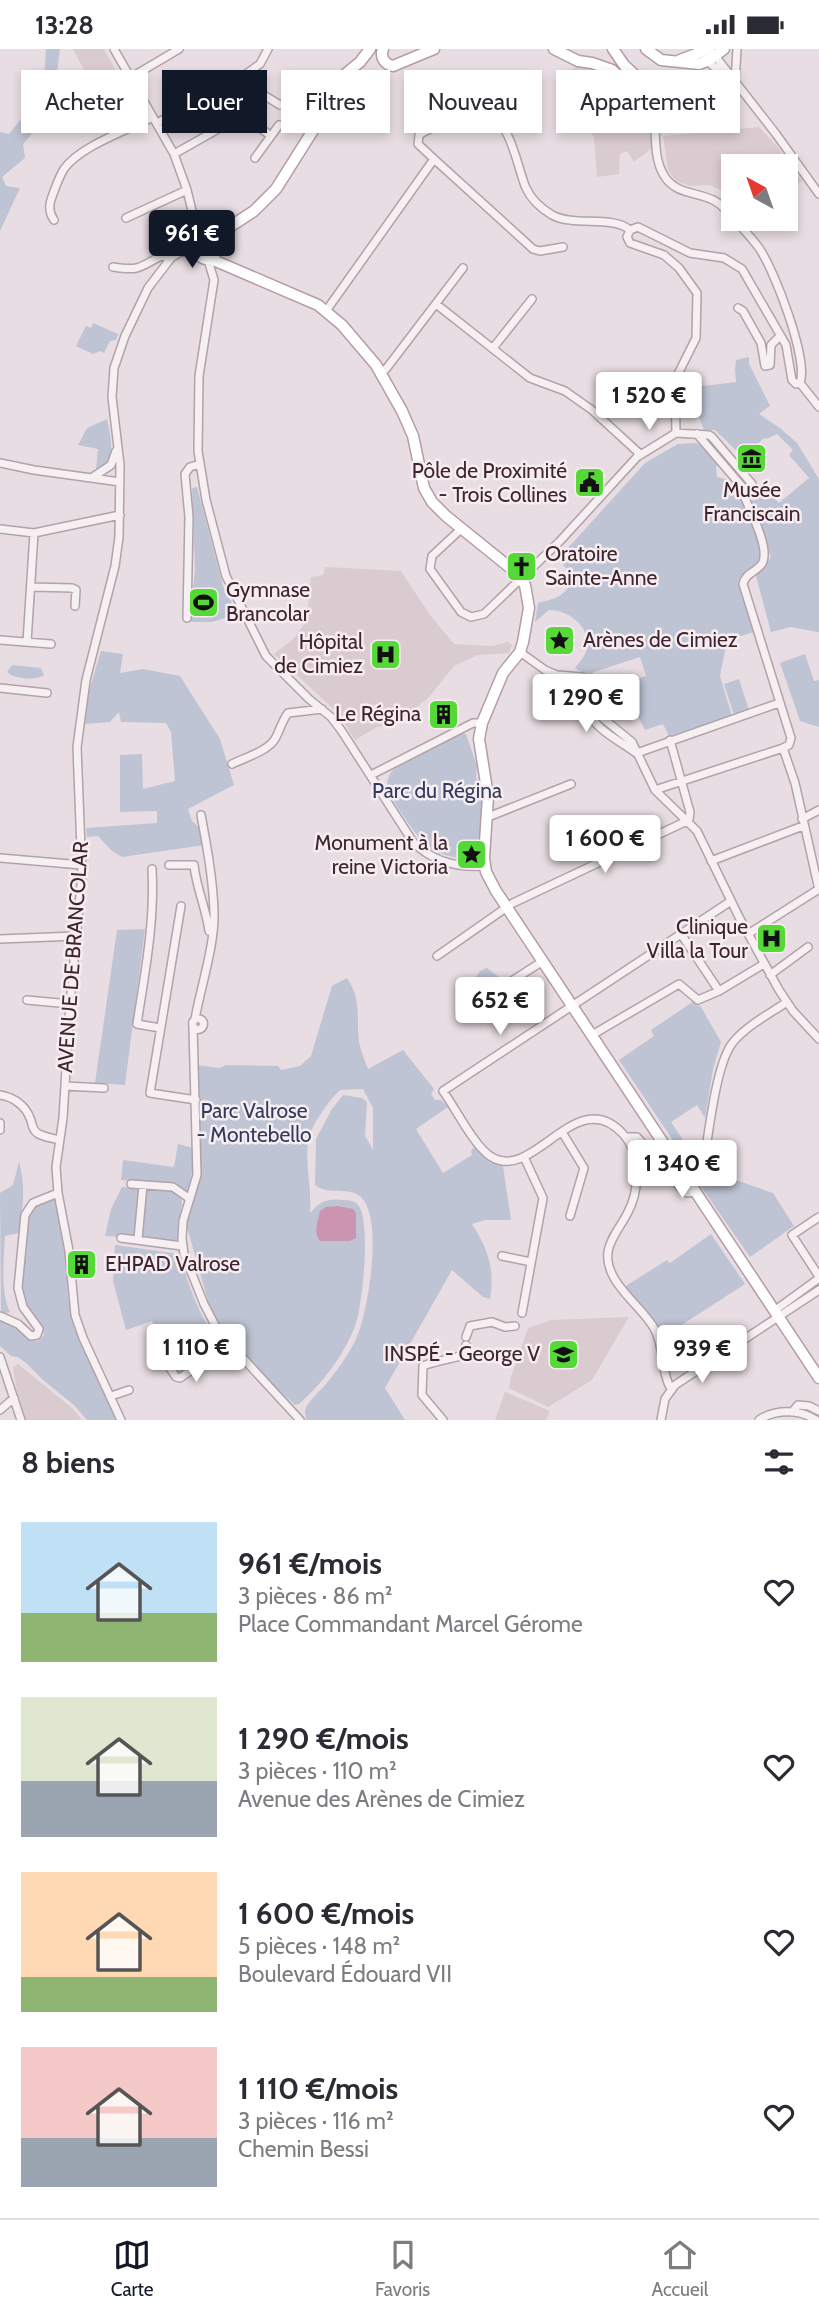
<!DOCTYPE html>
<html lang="fr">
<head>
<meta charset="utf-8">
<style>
	:root { --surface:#fff; --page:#f2f2f3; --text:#2b2b33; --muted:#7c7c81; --line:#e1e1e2; --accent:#111827 }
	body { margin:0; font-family:Cabin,sans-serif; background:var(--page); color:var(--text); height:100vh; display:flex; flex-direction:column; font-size:26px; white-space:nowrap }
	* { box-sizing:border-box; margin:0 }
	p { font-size:23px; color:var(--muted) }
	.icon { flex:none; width:38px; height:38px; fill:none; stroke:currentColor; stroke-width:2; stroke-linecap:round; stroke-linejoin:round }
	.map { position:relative; height:1371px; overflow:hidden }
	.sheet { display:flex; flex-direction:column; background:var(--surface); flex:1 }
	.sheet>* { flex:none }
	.top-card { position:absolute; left:21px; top:21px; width:777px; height:63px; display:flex; gap:14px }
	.needle { width:46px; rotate:320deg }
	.tools { position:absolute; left:721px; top:105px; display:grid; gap:14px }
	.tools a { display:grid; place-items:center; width:77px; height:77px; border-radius:0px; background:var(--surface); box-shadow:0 4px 10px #0003; font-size:35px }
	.price { position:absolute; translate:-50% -60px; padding:0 16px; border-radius:7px; background:#fff; color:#222; font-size:23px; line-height:46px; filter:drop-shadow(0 2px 4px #0008) }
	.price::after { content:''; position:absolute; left:50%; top:42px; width:21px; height:16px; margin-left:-10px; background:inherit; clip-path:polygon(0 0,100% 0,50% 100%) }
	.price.on { background:var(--accent); color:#fff }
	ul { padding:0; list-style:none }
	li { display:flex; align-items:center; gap:21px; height:175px; padding:0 21px }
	li span { display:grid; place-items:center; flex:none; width:196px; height:140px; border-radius:0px; color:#555 }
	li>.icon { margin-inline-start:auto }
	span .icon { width:84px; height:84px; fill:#fffc; stroke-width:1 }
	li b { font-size:30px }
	h2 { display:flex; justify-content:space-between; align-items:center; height:84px; padding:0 21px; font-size:30px }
	.tag { padding:0 24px; border-radius:0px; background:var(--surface); box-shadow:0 4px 10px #0003; font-size:24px; line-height:63px }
	.tag.on { background:var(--accent); color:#fff }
	.status { display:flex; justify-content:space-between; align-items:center; height:49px; padding:0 35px; background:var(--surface); direction:ltr }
	.status svg { height:19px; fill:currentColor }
	.tab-bar { display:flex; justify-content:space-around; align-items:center; height:98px; border-top:2px solid var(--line); background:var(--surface); font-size:19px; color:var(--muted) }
	.tab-bar a { display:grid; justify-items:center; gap:4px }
	.tab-bar .on { color:var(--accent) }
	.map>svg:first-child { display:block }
	.built { fill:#dacbd1 }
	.green { fill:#bec4d3 }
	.water { fill:#cb95b1 }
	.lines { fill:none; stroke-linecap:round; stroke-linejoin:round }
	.minor-casing { stroke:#b2a2a9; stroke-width:10 }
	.major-casing { stroke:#b59ca6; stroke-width:13 }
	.minor { stroke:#f6f0f3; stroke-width:7 }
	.major { stroke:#fff; stroke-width:10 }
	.labels { text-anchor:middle; stroke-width:5; stroke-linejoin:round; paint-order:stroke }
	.poi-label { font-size:21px; fill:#402530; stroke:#f6edf1; text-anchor:end }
	.park-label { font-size:21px; fill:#323b5d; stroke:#f6edf1 }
	.street-label { font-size:21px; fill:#402530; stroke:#f6edf1 }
</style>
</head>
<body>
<div class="status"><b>13:28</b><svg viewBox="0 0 49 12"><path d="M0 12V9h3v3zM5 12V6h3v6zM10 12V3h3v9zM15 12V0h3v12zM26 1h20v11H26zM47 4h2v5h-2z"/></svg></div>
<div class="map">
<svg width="819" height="1371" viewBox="0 0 819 1371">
	<rect width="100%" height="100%" fill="#e8dde2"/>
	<!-- built -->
	<path class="built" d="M73,0H104L116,22L91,35Z
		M579,16L604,22L624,40L640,41L649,50L653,87L652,99L634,113L627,102L620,105L619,125L597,128L594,88L555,32Z
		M759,78L777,97L802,132L786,144V117H733V153L723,142L710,136L690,137L676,132L668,121L663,87Z
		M325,518L401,522L430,566L454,595L492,597L508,593L512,596L509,604L478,606L454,617L428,649L401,671L396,669L393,676L377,678L355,691L338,664L274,605L293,590L303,577L307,567L311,528L323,526Z
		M629,1268L592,1331L548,1358L509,1339L511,1328L528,1279L551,1271Z
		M18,1315L72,1359L82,1371H26L16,1339L13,1318Z
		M505,1343L550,1362L546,1371H495Z"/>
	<!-- green -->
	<path class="green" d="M46,0H60L52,61L23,95L25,109L2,128L6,137L20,139L0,182V83L9,85L43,43Z
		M93,274L118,285L116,291L110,292L104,304L100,302L93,305L76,297L86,277L91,279Z
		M749,308V315L770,357L759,365L780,379L797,394L819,430V583H817L791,578L771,583L756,527L771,508L750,453L767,440L779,454L809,429L789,406L793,401L777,385L766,390L764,389L743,408L715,381H704L694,354V330L697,335L703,337L736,333L735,321L736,311Z
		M107,370C111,390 117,409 98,422L96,420L98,400L78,396L87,379Z
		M695,394L705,397L718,414L716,418L717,428L735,433L741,441L743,452L763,505C757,517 744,521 738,533L754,583L727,591L720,627L732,667L669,687L663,675L645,681L622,635L646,627L640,608L594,623L589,628L575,619C579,613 585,608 587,600C591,577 568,561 549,561L535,573L538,554C554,550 567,547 573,530L559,509L645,414L678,395Z
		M197,438L223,537L238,565L212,573H190L195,520L192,439Z
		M101,602L123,605L120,624L143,620L180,627L220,690L234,736L188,760L192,772L200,779L204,796L122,808L112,802L98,787L87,788L86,779L157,774V762L120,763V706L142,705L143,740L175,732L171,683L166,674L121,673L119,663L110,673L85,675L89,642Z
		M805,605L814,632L819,631V678L800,672L780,614Z
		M12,616L41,619L44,626C36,632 14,630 7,623Z
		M739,630L749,661L734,666L724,635Z
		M460,685H466L477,717L476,729C492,752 483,775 477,801L469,802L464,810C451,808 439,805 428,798C420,792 390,750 388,740C386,736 388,728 390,725C400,708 442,692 460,685Z
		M145,880L125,1036L95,1034L117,881Z
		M487,919L503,931L480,946C476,935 472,923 487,919Z
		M347,929C362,951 356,969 359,993C361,1002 365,1012 368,1020L403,1001L434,1040L431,1045L435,1051H441L448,1058L416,1080L443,1124L472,1106L471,1102L474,1098L489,1113L503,1117L511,1171H485L472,1175C488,1200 495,1220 490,1250L483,1248L452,1221L385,1339L405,1371H306C306,1368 305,1364 305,1361C308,1352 320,1342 326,1335C336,1323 349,1305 356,1290C368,1264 384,1170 361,1148C349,1137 329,1147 315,1136L316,1090L332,1060L343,1046L362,1049L367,1053L365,1087L373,1101V1059L363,1040L340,1041C329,1051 310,1078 308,1092C305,1116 312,1140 310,1164C319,1154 326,1149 342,1151C349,1151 356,1151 360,1159C370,1179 363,1255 355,1277C344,1306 322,1335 299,1355L295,1356L271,1334L218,1273L209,1255L186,1175L198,1129V1016L219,1019L226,1016L278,1017L281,1021L300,1017L311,1007L332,937Z
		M694,952L701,958L721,993L713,1020L705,1069L697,1056L671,1073L693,1106L685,1109L619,1011L654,987L651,981Z
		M178,1095L193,1099L192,1123L187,1144L175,1135L121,1131L123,1111L174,1118Z
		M19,1113C26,1138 23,1158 19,1184L5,1187C4,1210 0,1243 10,1263L1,1265L0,1144L13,1136Z
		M704,1120L773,1144L794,1177L750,1208L697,1132L695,1125Z
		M122,1138L141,1139L134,1188L105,1187L111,1160Z
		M147,1139L175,1140C185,1151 182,1154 180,1166C178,1174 179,1183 178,1190L175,1193L141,1188Z
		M51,1148L55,1149L65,1199L68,1249L72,1270L117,1371H87L74,1356L43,1331L26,1314L18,1308L11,1307L0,1297V1271C16,1274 22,1290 38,1292L44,1286C43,1272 29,1266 24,1254C13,1230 25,1185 30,1160Z
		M711,1185L745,1235L663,1288L648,1265L624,1238L667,1211L670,1214Z
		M115,1196L172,1204L180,1207C189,1237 199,1269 220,1293L219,1297L183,1323L176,1324L163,1302L152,1272L126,1281L113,1232Z"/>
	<!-- water -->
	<path class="water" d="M338,1157L353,1160L356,1164V1189L350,1192H320C313,1184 318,1172 320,1162L326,1158Z"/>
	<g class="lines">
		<defs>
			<path id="minor" d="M114,0L174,105L187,141L200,195L186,199L171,209L148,239L125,287L114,319L112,348L120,416L119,488L115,517L86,631L77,698L82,825L70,955L63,1069L56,1118L58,1144L69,1202L75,1266L83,1289L121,1371
				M712,3L776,85L819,145
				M706,11L731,32
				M130,29L179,0
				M639,30C666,58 646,100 665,128C676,145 696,143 713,151C722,155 727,162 733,169
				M735,33L737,0
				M243,66L271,87L255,109
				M157,74L246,25L260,15L268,0
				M271,87L279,76
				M174,105L243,66L258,45H262L280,56
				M434,110L533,200L540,202L563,198
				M126,169L187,141
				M734,170C742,179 752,189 759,199C774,220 809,311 800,334
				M54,171C48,162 49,155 53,145C56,137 59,128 64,120C80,97 128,81 153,68
				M630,181L638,178L690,204L724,209L742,220L786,296L792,331L796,335L800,334L819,358
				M630,181L627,188L630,194L664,206L679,219L697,244L696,289L675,331L676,384
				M182,203L197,202
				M208,211L214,231L199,327L198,402L206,451L226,527L266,607L309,650L331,668L341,681L413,793C432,812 458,819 485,817
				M113,218C140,222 138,219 161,207L171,209
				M436,255L530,329L565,342L592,361L640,405
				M738,259L743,262L761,294L765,317L770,316L771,296L780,287
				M326,262L434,110L418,95L419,86C429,79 442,75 453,71C462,67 473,60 483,63C511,68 517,119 526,139C531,150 542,160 552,166C574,178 612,166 630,181
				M493,299L532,250
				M380,323L386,320L463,219
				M676,384L709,386L712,388L752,435L745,441
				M0,414L34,421L120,433
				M93,428L111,416L116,402
				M0,480L34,484L120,466
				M461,480L432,507L430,520L461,563L471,568L484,565L560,492L637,408L676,384
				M31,538L72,539L76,541L75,557
				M187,569L189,468L185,425L190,418L200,415
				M0,591L51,595
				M27,593L34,484
				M520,603L545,621L557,626L582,628L588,635L599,666L632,693L655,741L697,782L739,868L779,941L793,962L819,990
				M581,631C586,640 584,649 587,659C595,682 618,690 636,704
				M0,639L47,644
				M783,699L795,734L819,841
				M637,704L779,654
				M232,715C244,709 268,702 275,690C280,681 282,672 288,664L322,660
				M371,726L473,674H482
				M655,741L783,699L789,696L791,689L743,535C745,525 754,524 761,516C772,503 751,464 745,449V441L697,385
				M488,768L571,735
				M802,770L819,761
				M0,809L82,816
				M711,812L803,777
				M169,816H194C196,838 206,859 209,882
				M152,820C155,872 145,923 137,975L160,979
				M181,857L150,1044L196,1051
				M681,885L719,942
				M748,885L819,840
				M0,890L76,887
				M437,907L513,854L689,771L690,763L670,691
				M770,926L808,898
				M27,951L70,955
				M460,965L543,912
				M192.5 975a5.5 5.5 0 1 1 11 0a5.5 5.5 0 1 1-11 0Z
				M195,970C201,937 215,896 214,863C213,830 207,798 201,766
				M193,978L197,1126L183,1172L182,1190L184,1205L204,1255L218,1282L300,1371
				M592,986L679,935L698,951L719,942L764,915
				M65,1037L104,1039
				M0,1046C13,1048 25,1056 30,1069C33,1075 31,1079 37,1084C43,1088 52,1089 59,1091
				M0,1074V1081
				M562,1083L584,1119L570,1167
				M626,1088H637L681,1139L687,1144L695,1143
				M684,1126L701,1118L704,1112C709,1084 716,1012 734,992C748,976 769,965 787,953
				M131,1135L173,1138L190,1150
				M121,1189L182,1197
				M138,1190L143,1136
				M502,1207L531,1213
				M774,1262L818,1230V1226L792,1186L819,1168
				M522,1264L543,1149L524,1108
				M0,1267L18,1275L31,1287L37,1286L39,1280L23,1258L18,1239L25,1166L33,1154L58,1144
				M466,1288L470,1277L492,1273L505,1278L515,1277
				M0,1308L21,1371
				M167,1315L176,1328L180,1329L229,1295
				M671,1340C661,1324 665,1299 654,1279C641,1256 604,1233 608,1203C610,1189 621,1177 627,1165C640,1142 641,1105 623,1085C576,1033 533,1136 490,1107C473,1095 456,1060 443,1042L731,852
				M111,1347L129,1341
				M0,1361L14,1349
				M792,1363L798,1356L809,1357L819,1362
				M443,1371L422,1346L423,1317C430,1314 458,1308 460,1307C464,1305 465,1301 466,1296
				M661,1371L665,1350L675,1336L819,1241
				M759,1371C775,1360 800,1360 816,1371"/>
			<path id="major" d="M383,0C380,8 384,15 393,17L434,0
				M554,0L578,12L592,14L612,21L627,35H633L639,30L624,16L613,0
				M646,0L661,11L699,15L709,11L724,0
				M680,11L709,0
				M198 201a9 9 0 1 1 18 0a9 9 0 1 1-18 0Z
				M208,192L254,162L276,140L317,75L338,31L360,13L370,0
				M211,210L318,256L342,276L376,316L402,362L413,387L424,439L432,453L446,467L513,521L525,536L529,559L523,593L520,603L503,624L482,674L479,690L488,747L484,809L486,823L496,842L819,1329"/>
		</defs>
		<!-- minor casing -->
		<use href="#minor" class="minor-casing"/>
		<!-- major casing -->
		<use href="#major" class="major-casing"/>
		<!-- minor -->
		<use href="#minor" class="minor"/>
		<!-- major -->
		<use href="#major" class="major"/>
	</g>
	<!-- icons -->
	<defs>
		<symbol id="museum-square" viewBox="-11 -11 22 22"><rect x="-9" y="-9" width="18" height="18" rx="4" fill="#55d838" stroke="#f6edf1"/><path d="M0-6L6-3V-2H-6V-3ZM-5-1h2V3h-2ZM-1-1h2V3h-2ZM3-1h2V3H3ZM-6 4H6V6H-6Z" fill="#111"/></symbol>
		<symbol id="civic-square" viewBox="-11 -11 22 22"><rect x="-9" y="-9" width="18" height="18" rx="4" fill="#55d838" stroke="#f6edf1"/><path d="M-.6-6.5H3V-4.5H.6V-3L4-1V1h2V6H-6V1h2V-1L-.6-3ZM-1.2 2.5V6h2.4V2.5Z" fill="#111"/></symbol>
		<symbol id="church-square" viewBox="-11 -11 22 22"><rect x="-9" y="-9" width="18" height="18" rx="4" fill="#55d838" stroke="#f6edf1"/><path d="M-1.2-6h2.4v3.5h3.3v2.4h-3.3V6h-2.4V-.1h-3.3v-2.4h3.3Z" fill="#111"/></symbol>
		<symbol id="stadium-square" viewBox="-11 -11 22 22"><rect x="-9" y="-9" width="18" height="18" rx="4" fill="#55d838" stroke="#f6edf1"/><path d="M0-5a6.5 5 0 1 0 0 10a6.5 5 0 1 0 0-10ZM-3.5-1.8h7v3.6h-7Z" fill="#111"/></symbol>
		<symbol id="sight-square" viewBox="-11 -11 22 22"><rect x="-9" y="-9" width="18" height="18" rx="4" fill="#55d838" stroke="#f6edf1"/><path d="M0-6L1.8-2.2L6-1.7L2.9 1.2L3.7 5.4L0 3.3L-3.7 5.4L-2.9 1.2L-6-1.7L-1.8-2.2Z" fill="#111"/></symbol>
		<symbol id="hospital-square" viewBox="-11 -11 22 22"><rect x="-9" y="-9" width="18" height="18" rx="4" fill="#55d838" stroke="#f6edf1"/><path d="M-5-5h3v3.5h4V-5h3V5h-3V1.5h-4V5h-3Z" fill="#111"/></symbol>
		<symbol id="building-square" viewBox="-11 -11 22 22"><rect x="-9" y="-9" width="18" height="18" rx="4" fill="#55d838" stroke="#f6edf1"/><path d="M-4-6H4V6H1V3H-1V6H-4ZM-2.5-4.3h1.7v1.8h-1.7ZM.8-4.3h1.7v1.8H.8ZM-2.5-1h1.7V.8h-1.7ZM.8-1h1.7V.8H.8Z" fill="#111"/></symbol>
		<symbol id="university-square" viewBox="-11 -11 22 22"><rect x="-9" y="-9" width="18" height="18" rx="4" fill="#55d838" stroke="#f6edf1"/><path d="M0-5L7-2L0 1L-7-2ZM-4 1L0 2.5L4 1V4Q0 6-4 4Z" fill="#111"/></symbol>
	</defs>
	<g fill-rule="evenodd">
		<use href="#museum-square" x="734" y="392" width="35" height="35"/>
		<use href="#civic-square" x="572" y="416" width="35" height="35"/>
		<use href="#church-square" x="504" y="500" width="35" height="35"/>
		<use href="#stadium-square" x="186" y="536" width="35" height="35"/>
		<use href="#sight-square" x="542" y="574" width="35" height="35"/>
		<use href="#hospital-square" x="368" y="588" width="35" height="35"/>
		<use href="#building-square" x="426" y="648" width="35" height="35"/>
		<use href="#sight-square" x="454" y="788" width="35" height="35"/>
		<use href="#hospital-square" x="754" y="872" width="35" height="35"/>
		<use href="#building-square" x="64" y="1198" width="35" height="35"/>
		<use href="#university-square" x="546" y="1288" width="35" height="35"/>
	</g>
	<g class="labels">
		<!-- poi labels -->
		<g class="poi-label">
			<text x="567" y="429">Pôle de Proximité<tspan x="567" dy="24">- Trois Collines</tspan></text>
			<text x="752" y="448" text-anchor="middle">Musée<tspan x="752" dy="24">Franciscain</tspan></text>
			<text x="545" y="512" text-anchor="start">Oratoire<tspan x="545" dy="24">Sainte-Anne</tspan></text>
			<text x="226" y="548" text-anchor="start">Gymnase<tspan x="226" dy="24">Brancolar</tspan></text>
			<text x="583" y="598" text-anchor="start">Arènes de Cimiez</text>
			<text x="363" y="600">Hôpital<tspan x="363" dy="24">de Cimiez</tspan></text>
			<text x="421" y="672">Le Régina</text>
			<text x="448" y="801">Monument à la<tspan x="448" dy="24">reine Victoria</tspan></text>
			<text x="748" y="885">Clinique<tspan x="748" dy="24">Villa la Tour</tspan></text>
			<text x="105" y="1222" text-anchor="start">EHPAD Valrose</text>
			<text x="540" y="1312">INSPÉ - George V</text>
		</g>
		<!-- park labels -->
		<g class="park-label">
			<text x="437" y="749">Parc du Régina</text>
			<text x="254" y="1069">Parc Valrose<tspan x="254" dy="24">- Montebello</tspan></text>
		</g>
		<!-- street labels -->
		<g class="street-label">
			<text transform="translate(73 908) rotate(-86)" y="7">AVENUE DE BRANCOLAR</text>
		</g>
	</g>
</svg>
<div class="tools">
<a><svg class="needle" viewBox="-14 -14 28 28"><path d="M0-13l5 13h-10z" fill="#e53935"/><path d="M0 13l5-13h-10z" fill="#7c7c81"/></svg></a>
</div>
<b class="price on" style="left:192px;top:221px">961 €</b>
<b class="price" style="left:649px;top:383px">1 520 €</b>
<b class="price" style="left:586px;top:685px">1 290 €</b>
<b class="price" style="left:605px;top:826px">1 600 €</b>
<b class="price" style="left:500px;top:988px">652 €</b>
<b class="price" style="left:682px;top:1151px">1 340 €</b>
<b class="price" style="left:196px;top:1335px">1 110 €</b>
<b class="price" style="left:702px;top:1336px">939 €</b>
<div class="top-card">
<a class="tag">Acheter</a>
<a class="tag on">Louer</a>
<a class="tag">Filtres</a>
<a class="tag">Nouveau</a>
<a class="tag">Appartement</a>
</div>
</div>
<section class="sheet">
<h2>8 biens<svg class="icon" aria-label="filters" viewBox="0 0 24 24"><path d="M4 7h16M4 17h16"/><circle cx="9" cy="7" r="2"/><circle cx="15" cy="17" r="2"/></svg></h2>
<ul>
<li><span style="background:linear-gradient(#bfe0f5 65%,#8fb573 0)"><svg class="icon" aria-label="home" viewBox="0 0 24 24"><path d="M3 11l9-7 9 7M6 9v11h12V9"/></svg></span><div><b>961 €/mois</b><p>3 pièces · 86 m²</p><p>Place Commandant Marcel Gérome</p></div><svg class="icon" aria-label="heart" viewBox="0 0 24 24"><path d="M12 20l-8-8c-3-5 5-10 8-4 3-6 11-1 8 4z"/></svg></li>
<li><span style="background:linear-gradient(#dfe7d0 60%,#9aa5b1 0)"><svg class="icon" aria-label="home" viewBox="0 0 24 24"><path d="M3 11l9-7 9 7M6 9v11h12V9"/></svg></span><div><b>1 290 €/mois</b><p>3 pièces · 110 m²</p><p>Avenue des Arènes de Cimiez</p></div><svg class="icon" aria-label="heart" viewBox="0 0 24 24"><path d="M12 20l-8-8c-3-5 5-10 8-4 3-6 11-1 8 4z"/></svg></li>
<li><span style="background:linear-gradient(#ffd9b3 75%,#8fb573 0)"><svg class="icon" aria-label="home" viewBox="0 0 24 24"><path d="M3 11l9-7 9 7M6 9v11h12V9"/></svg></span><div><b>1 600 €/mois</b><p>5 pièces · 148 m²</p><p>Boulevard Édouard VII</p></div><svg class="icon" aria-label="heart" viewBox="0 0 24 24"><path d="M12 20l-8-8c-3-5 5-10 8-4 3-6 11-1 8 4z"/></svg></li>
<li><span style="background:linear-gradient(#f6c9c9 65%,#9aa5b1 0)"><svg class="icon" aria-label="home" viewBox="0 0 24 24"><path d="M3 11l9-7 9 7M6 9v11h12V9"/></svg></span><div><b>1 110 €/mois</b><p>3 pièces · 116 m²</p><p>Chemin Bessi</p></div><svg class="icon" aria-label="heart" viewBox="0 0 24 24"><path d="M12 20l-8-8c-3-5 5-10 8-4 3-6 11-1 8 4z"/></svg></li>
</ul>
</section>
<nav class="tab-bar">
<a class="on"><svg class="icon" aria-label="map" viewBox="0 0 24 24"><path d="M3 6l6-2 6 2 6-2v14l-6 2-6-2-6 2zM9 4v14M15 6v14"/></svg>Carte</a>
<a><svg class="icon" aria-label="saved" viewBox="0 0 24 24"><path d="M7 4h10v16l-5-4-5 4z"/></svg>Favoris</a>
<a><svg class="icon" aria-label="home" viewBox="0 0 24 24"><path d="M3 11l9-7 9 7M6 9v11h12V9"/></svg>Accueil</a>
</nav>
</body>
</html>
